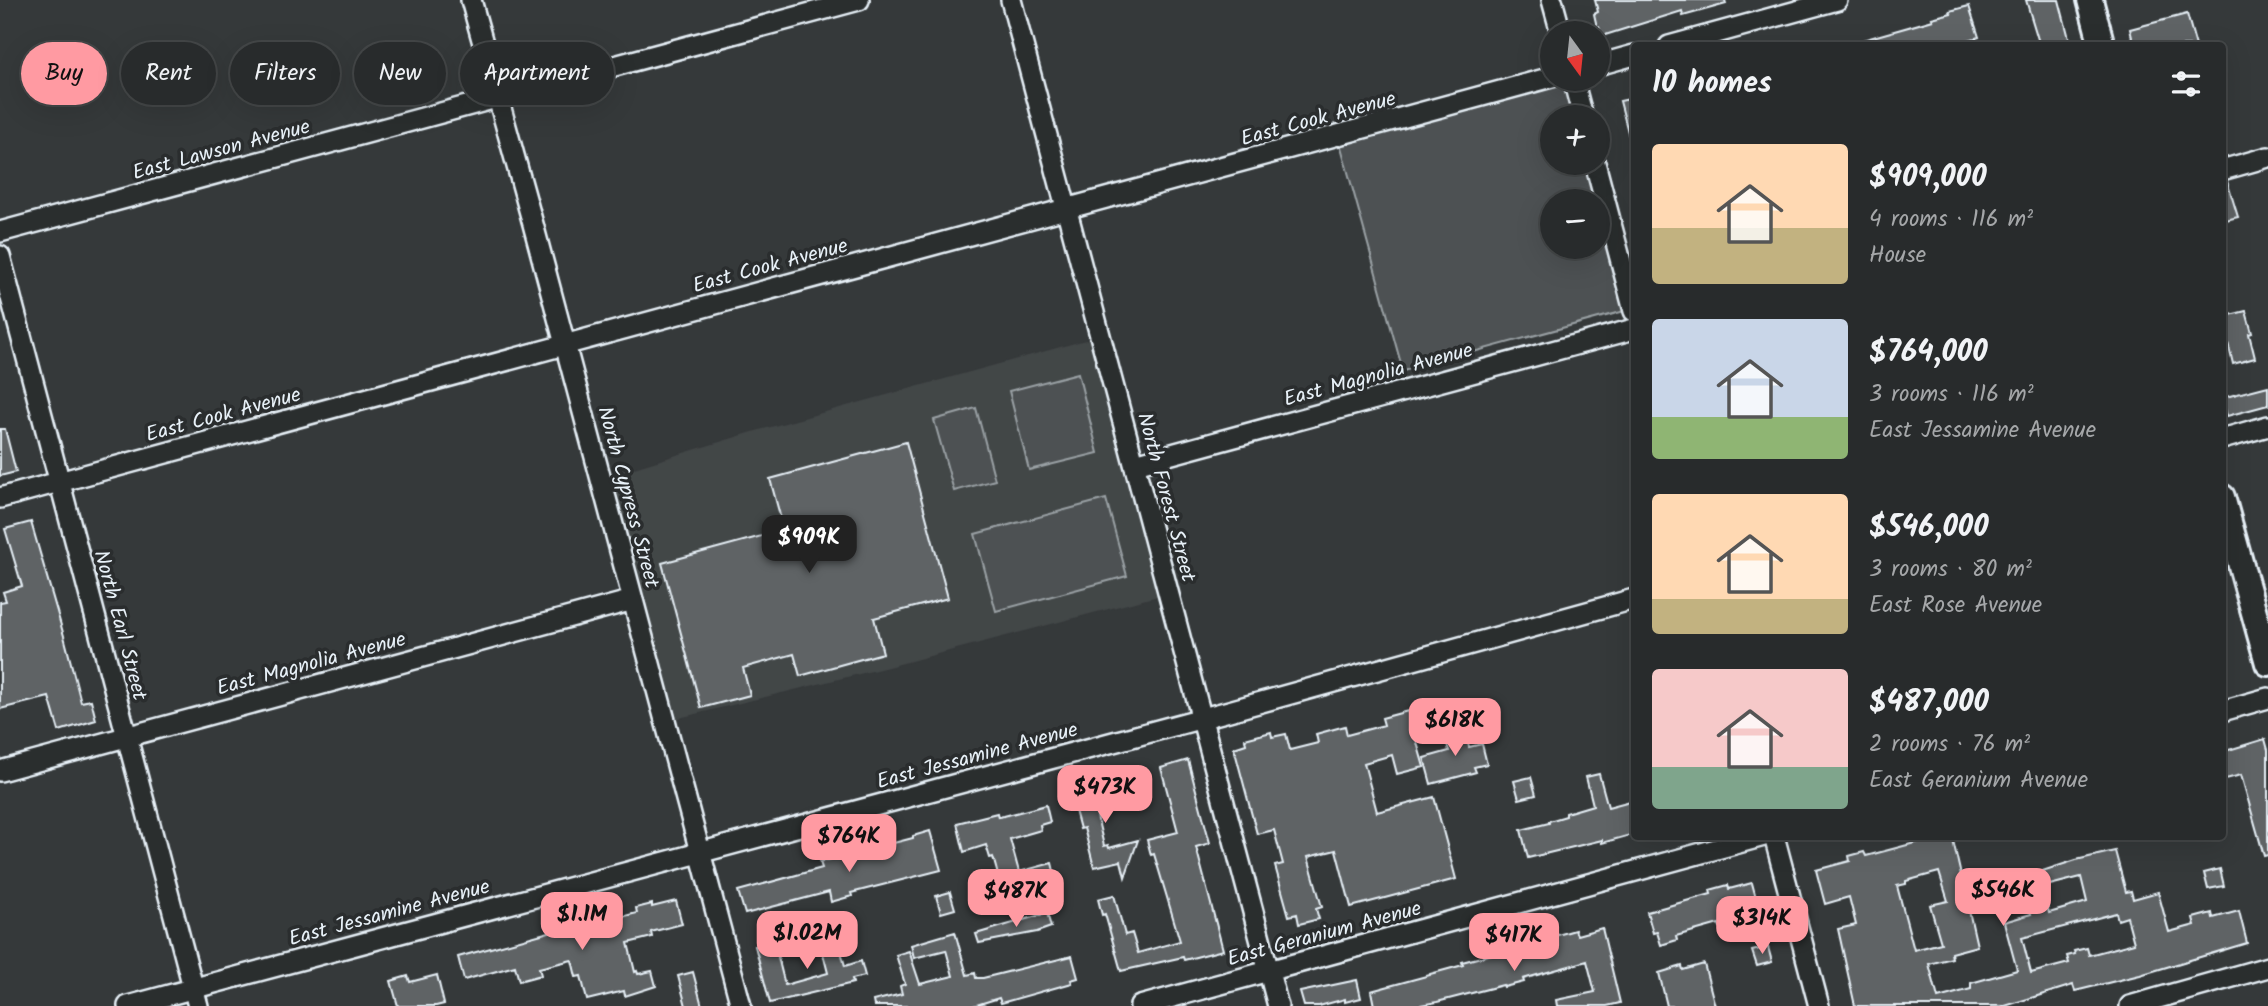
<!DOCTYPE html>
<html lang="en">
<head>
<meta charset="utf-8">
<style>
	:root { --surface:#282b2c; --page:#343738; --text:#f1f3f6; --muted:#a5a7a9; --line:#444748; --accent:#ff9aa2 }
	body { margin:0; font-family:Kalam,sans-serif; background:var(--page); color:var(--text); height:100vh; display:flex; flex-direction:column; font-size:26px; white-space:nowrap }
	* { box-sizing:border-box; margin:0 }
	p { font-size:23px; color:var(--muted) }
	.icon { flex:none; width:38px; height:38px; fill:none; stroke:currentColor; stroke-width:2; stroke-linecap:round; stroke-linejoin:round }
	.map { position:relative; flex:1; overflow:hidden }
	.sheet { position:absolute; left:1631px; top:42px; width:595px; height:798px; display:flex; flex-direction:column; background:var(--surface); border-radius:7px; box-shadow:0 7px 28px #0002,0 0 0 2px var(--line) }
	.sheet>* { flex:none }
	.top-card { position:absolute; left:21px; top:42px; width:665px; height:63px; display:flex; gap:14px }
	.needle { width:46px; rotate:165deg }
	.tools { position:absolute; left:1540px; top:21px; display:grid; gap:14px }
	.tools a { display:grid; place-items:center; width:70px; height:70px; border-radius:50%; background:var(--surface); box-shadow:0 7px 28px #0002,0 0 0 2px var(--line); font-size:35px }
	.price { position:absolute; translate:-50% -60px; padding:0 16px; border-radius:14px; background:var(--accent); color:#111; font-size:23px; line-height:46px; filter:drop-shadow(0 2px 4px #0008) }
	.price::after { content:''; position:absolute; left:50%; top:42px; width:21px; height:16px; margin-left:-10px; background:inherit; clip-path:polygon(0 0,100% 0,50% 100%) }
	.price.selected { background:#222; color:#fff }
	ul { padding:0; list-style:none }
	li { display:flex; align-items:center; gap:21px; height:175px; padding:0 21px }
	li span { display:grid; place-items:center; flex:none; width:196px; height:140px; border-radius:7px; color:#555 }
	li>.icon { margin-inline-start:auto }
	span .icon { width:84px; height:84px; fill:#fffc; stroke-width:1 }
	li b { font-size:30px }
	h2 { display:flex; justify-content:space-between; align-items:center; height:84px; padding:0 21px; font-size:30px }
	.tag { padding:0 24px; border-radius:32px; background:var(--surface); box-shadow:0 7px 28px #0002,0 0 0 2px var(--line); font-size:24px; line-height:63px }
	.tag.selected { background:var(--accent); color:#111 }
	.map>svg:first-child { display:block }
	.built { fill:#424647 }
	.green { fill:#4d5152; stroke:#9aa1a5; stroke-width:2; fill-rule:evenodd }
	.building { fill:#5f6365; stroke:#e8f1f8; stroke-width:2; fill-rule:evenodd }
	.lines { fill:none; stroke-linecap:round; stroke-linejoin:round }
	.minor-casing { stroke:#e8f1f8; stroke-width:24 }
	.major-casing { stroke:#e8f1f8; stroke-width:30 }
	.minor { stroke:#2a2d2e; stroke-width:19 }
	.major { stroke:#2a2d2e; stroke-width:24 }
	.labels { text-anchor:middle; stroke-width:7; stroke-linejoin:round; paint-order:stroke }
	.street-label { font-size:21px; fill:#e8f1f8; stroke:#2a2d2e }
</style>
</head>
<body>
<div class="map">
<svg width="2268" height="1006" viewBox="0 0 2268 1006">
	<rect width="100%" height="100%" fill="#35393a"/>
	<filter id="ink" filterUnits="userSpaceOnUse"><feTurbulence type="fractalNoise" baseFrequency=".0143" numOctaves="2"/><feDisplacementMap in="SourceGraphic" scale="14" xChannelSelector="R" yChannelSelector="G"/><feConvolveMatrix kernelMatrix="1 2 1 2 8 2 1 2 1" color-interpolation-filters="sRGB"/></filter>
	<g filter="url(#ink)">
		<!-- built -->
		<path class="built" d="M1100,336L1169,593L888,667L675,719L611,475L756,431Z"/>
		<!-- green -->
		<path class="green" d="M1552,79H1573L1583,117H1552V163H1594L1632,309L1403,371L1338,136ZM1552,201H1598V247H1552Z
			M1078,373L1098,453L1029,470L1009,391Z
			M976,408L995,480L954,491L934,420Z
			M1106,499L1127,576L996,611L975,534Z"/>
		<!-- building -->
		<path class="building" d="M1595,0H1725L1726,4L1683,16L1682,11L1602,36L1599,27H1597L1594,14L1598,12Z
			M2026,0H2059L2071,46H2040Z
			M1969,6L1979,37L1946,46H1859V41L1933,20L1932,18L1951,13L1950,11Z
			M2187,14L2196,46H2134L2130,29Z
			M1634,98V140H1630L1620,101Z
			M2227,181L2238,217L2222,221V182Z
			M2246,311L2252,333L2249,334L2255,358L2233,364L2222,317Z
			M2268,386V405L2227,416L2222,398Z
			M0,429H5L16,472L0,476Z
			M906,442L948,598L874,618L883,653L800,676L794,654L743,668L750,695L701,708L662,563L784,530L770,479Z
			M31,522L64,636L81,702L91,700L96,720L59,731L49,697L0,709V602L6,601L3,592L22,586L5,529Z
			M1408,711L1424,767L1397,774L1392,755L1364,763L1377,812L1434,797L1456,879L1351,907L1336,850L1308,857L1322,907L1316,909L1319,919L1299,924L1297,914L1289,916L1275,866L1283,864L1274,830L1257,834L1234,748L1246,744L1245,739L1271,732L1272,737L1286,734L1290,750L1318,743L1316,734L1345,726L1347,735L1384,725L1382,718Z
			M1464,727L1469,747L1482,744L1487,764L1474,767L1476,772L1431,784L1424,758L1449,751L1444,733Z
			M2265,739L2268,750V855L2264,856L2241,775L2222,780V752Z
			M1188,760L1210,843L1196,847L1223,950L1184,960L1183,957L1121,971L1105,914L1102,915L1098,899L1114,895L1125,935L1132,933L1138,953L1180,941L1154,854L1151,855L1147,840L1178,832L1161,768Z
			M1599,774L1608,807L1634,800V834L1602,843V840L1528,858L1521,830L1549,823V821L1566,816V813L1593,805L1586,777Z
			M1531,777L1536,795L1519,799L1514,781Z
			M1125,779L1131,803L1096,812L1104,846L1108,845L1109,848L1138,840L1125,877L1121,861L1094,867L1084,828L1080,829L1073,803L1102,796L1100,786Z
			M1046,805L1050,822L1040,825L1041,830L1010,839L1019,872L1052,863L1056,879L1003,893L993,857L990,858L986,845L964,852L957,823L997,813L998,817L1004,816Z
			M930,831L941,870L851,893L852,896L831,902L829,892L745,914L738,891L822,868L820,862L913,838V836Z
			M1930,836H1952L1977,946L1951,953L1952,958L1929,964L1938,998L1971,989V983L2017,970L2004,922L2031,914L2021,878L2076,860L2115,851L2126,892L2131,891L2133,899L2158,892L2169,932L2195,925L2193,918L2212,913L2213,918L2239,911L2247,943L2140,975L2075,991L2073,985L2005,1006H1855L1838,929L1856,925L1849,897L1825,904L1816,870L1850,861L1849,856L1864,852L1866,856L1930,839ZM1939,872L1948,901L1930,905L1941,943L1914,950L1897,886L1906,884V881ZM2081,877L2087,902L2049,913L2042,887ZM2116,913L2118,920L2127,917L2134,943L2089,955L2087,948L2074,951L2075,954L2067,956L2069,963L2031,973L2022,938Z
			M2220,869L2224,886L2208,889L2204,873Z
			M1752,883L1760,913L1738,919V922L1720,927L1719,924L1676,936L1677,940L1661,945L1657,932L1653,933L1647,912L1711,894L1710,890L1728,885L1729,889Z
			M950,892L955,909L941,913L936,896Z
			M676,901L682,924L651,932L652,937L628,943L635,972L637,971L638,974L652,971L656,986L625,996L624,991L587,1000L581,976L576,977L572,960L539,968L541,975L519,981L515,966L464,980L458,957L560,929L576,926L577,928L637,913L636,908L652,904V907Z
			M1047,913L1051,927L1037,932L979,943L976,934Z
			M1602,928L1620,1003L1607,1006H1557L1556,1000L1595,992L1587,961L1523,979L1524,982L1504,987L1503,985L1437,1002L1415,1006H1374L1371,991L1430,975V974L1463,965L1462,962L1531,944V943L1561,934L1575,930L1577,935Z
			M835,929L845,966L861,961L865,976L852,979L853,983L770,1003L755,946L774,941L785,985L828,973L818,934Z
			M955,932L967,975L975,973L976,978H983L1072,956L1078,978L1071,980L1072,983L1001,1003L999,998L973,1006H874L873,1001L902,994L900,986L905,984L896,955L909,951L920,984L953,976L946,950L914,958L911,945Z
			M1768,947L1772,962L1757,966L1752,951Z
			M1704,964L1715,1006H1667L1659,973L1682,966L1683,970Z
			M693,972L702,1006H686L678,976Z
			M437,975L444,1004L436,1006H398L391,981L408,976L410,982Z
			M1357,980L1361,998L1345,1002V999L1319,1006H1304L1300,992Z"/>
		<g class="lines">
			<defs>
				<path id="minor" d="M471,0L533,224L741,1006
					M1011,0L1278,1006
					M1552,0L1561,33
					M1669,46L1837,0
					M1598,65L1634,55
					M1573,79L1583,117
					M1595,163L1634,311
					M2222,170L2268,157
					M0,232L859,0
					M0,256L198,1006
					M2222,439L2268,426
					M1135,464L1634,329
					M0,498L1552,77
					M2222,711L2268,698
					M0,771L633,600
					M1774,836L1819,1006
					M128,1006L1229,711L1634,599
					M1140,1006L1764,836
					M2130,1006L2268,967"/>
				<path id="major" d="M2090,0L2102,46
					M2222,497L2268,663"/>
			</defs>
			<!-- minor casing -->
			<use href="#minor" class="minor-casing"/>
			<!-- major casing -->
			<use href="#major" class="major-casing"/>
			<!-- minor -->
			<use href="#minor" class="minor"/>
			<!-- major -->
			<use href="#major" class="major"/>
		</g>
	</g>
	<g class="labels">
		<!-- street labels -->
		<g class="street-label">
			<text transform="translate(1318 118) rotate(-15)" y="7">East Cook Avenue</text>
			<text transform="translate(221 149) rotate(-15)" y="7">East Lawson Avenue</text>
			<text transform="translate(770 265) rotate(-15)" y="7">East Cook Avenue</text>
			<text transform="translate(1378 374) rotate(-15)" y="7">East Magnolia Avenue</text>
			<text transform="translate(223 414) rotate(-15)" y="7">East Cook Avenue</text>
			<text transform="translate(629 497) rotate(75)" y="7">North Cypress Street</text>
			<text transform="translate(1167 497) rotate(75)" y="7">North Forest Street</text>
			<text transform="translate(121 625) rotate(75)" y="7">North Earl Street</text>
			<text transform="translate(311 663) rotate(-15)" y="7">East Magnolia Avenue</text>
			<text transform="translate(977 755) rotate(-15)" y="7">East Jessamine Avenue</text>
			<text transform="translate(389 912) rotate(-15)" y="7">East Jessamine Avenue</text>
			<text transform="translate(1324 933) rotate(-15)" y="7">East Geranium Avenue</text>
		</g>
	</g>
</svg>
<div class="tools">
<a><svg class="needle" viewBox="-14 -14 28 28"><path d="M0-13l5 13h-10z" fill="#e53935"/><path d="M0 13l5-13h-10z" fill="#a5a7a9"/></svg></a>
<a>+</a>
<a>−</a>
</div>
<b class="price selected" style="left:809px;top:575px">$909K</b>
<b class="price" style="left:1455px;top:758px">$618K</b>
<b class="price" style="left:1105px;top:825px">$473K</b>
<b class="price" style="left:849px;top:874px">$764K</b>
<b class="price" style="left:2003px;top:928px">$546K</b>
<b class="price" style="left:1016px;top:929px">$487K</b>
<b class="price" style="left:582px;top:952px">$1.1M</b>
<b class="price" style="left:1762px;top:956px">$314K</b>
<b class="price" style="left:807px;top:971px">$1.02M</b>
<b class="price" style="left:1514px;top:973px">$417K</b>
<div class="top-card">
<a class="tag selected">Buy</a>
<a class="tag">Rent</a>
<a class="tag">Filters</a>
<a class="tag">New</a>
<a class="tag">Apartment</a>
</div>
<section class="sheet">
<h2>10 homes<svg class="icon" aria-label="filters" viewBox="0 0 24 24"><path d="M4 7h16M4 17h16"/><circle cx="9" cy="7" r="2"/><circle cx="15" cy="17" r="2"/></svg></h2>
<ul>
<li><span style="background:linear-gradient(#ffd9b3 60%,#c2b280 0)"><svg class="icon" aria-label="home" viewBox="0 0 24 24"><path d="M3 11l9-7 9 7M6 9v11h12V9"/></svg></span><div><b>$909,000</b><p>4 rooms · 116 m²</p><p>House</p></div></li>
<li><span style="background:linear-gradient(#c9d6e8 70%,#8fb573 0)"><svg class="icon" aria-label="home" viewBox="0 0 24 24"><path d="M3 11l9-7 9 7M6 9v11h12V9"/></svg></span><div><b>$764,000</b><p>3 rooms · 116 m²</p><p>East Jessamine Avenue</p></div></li>
<li><span style="background:linear-gradient(#ffd9b3 75%,#c2b280 0)"><svg class="icon" aria-label="home" viewBox="0 0 24 24"><path d="M3 11l9-7 9 7M6 9v11h12V9"/></svg></span><div><b>$546,000</b><p>3 rooms · 80 m²</p><p>East Rose Avenue</p></div></li>
<li><span style="background:linear-gradient(#f6c9c9 70%,#7fa58c 0)"><svg class="icon" aria-label="home" viewBox="0 0 24 24"><path d="M3 11l9-7 9 7M6 9v11h12V9"/></svg></span><div><b>$487,000</b><p>2 rooms · 76 m²</p><p>East Geranium Avenue</p></div></li>
</ul>
</section>
</div>
</body>
</html>
